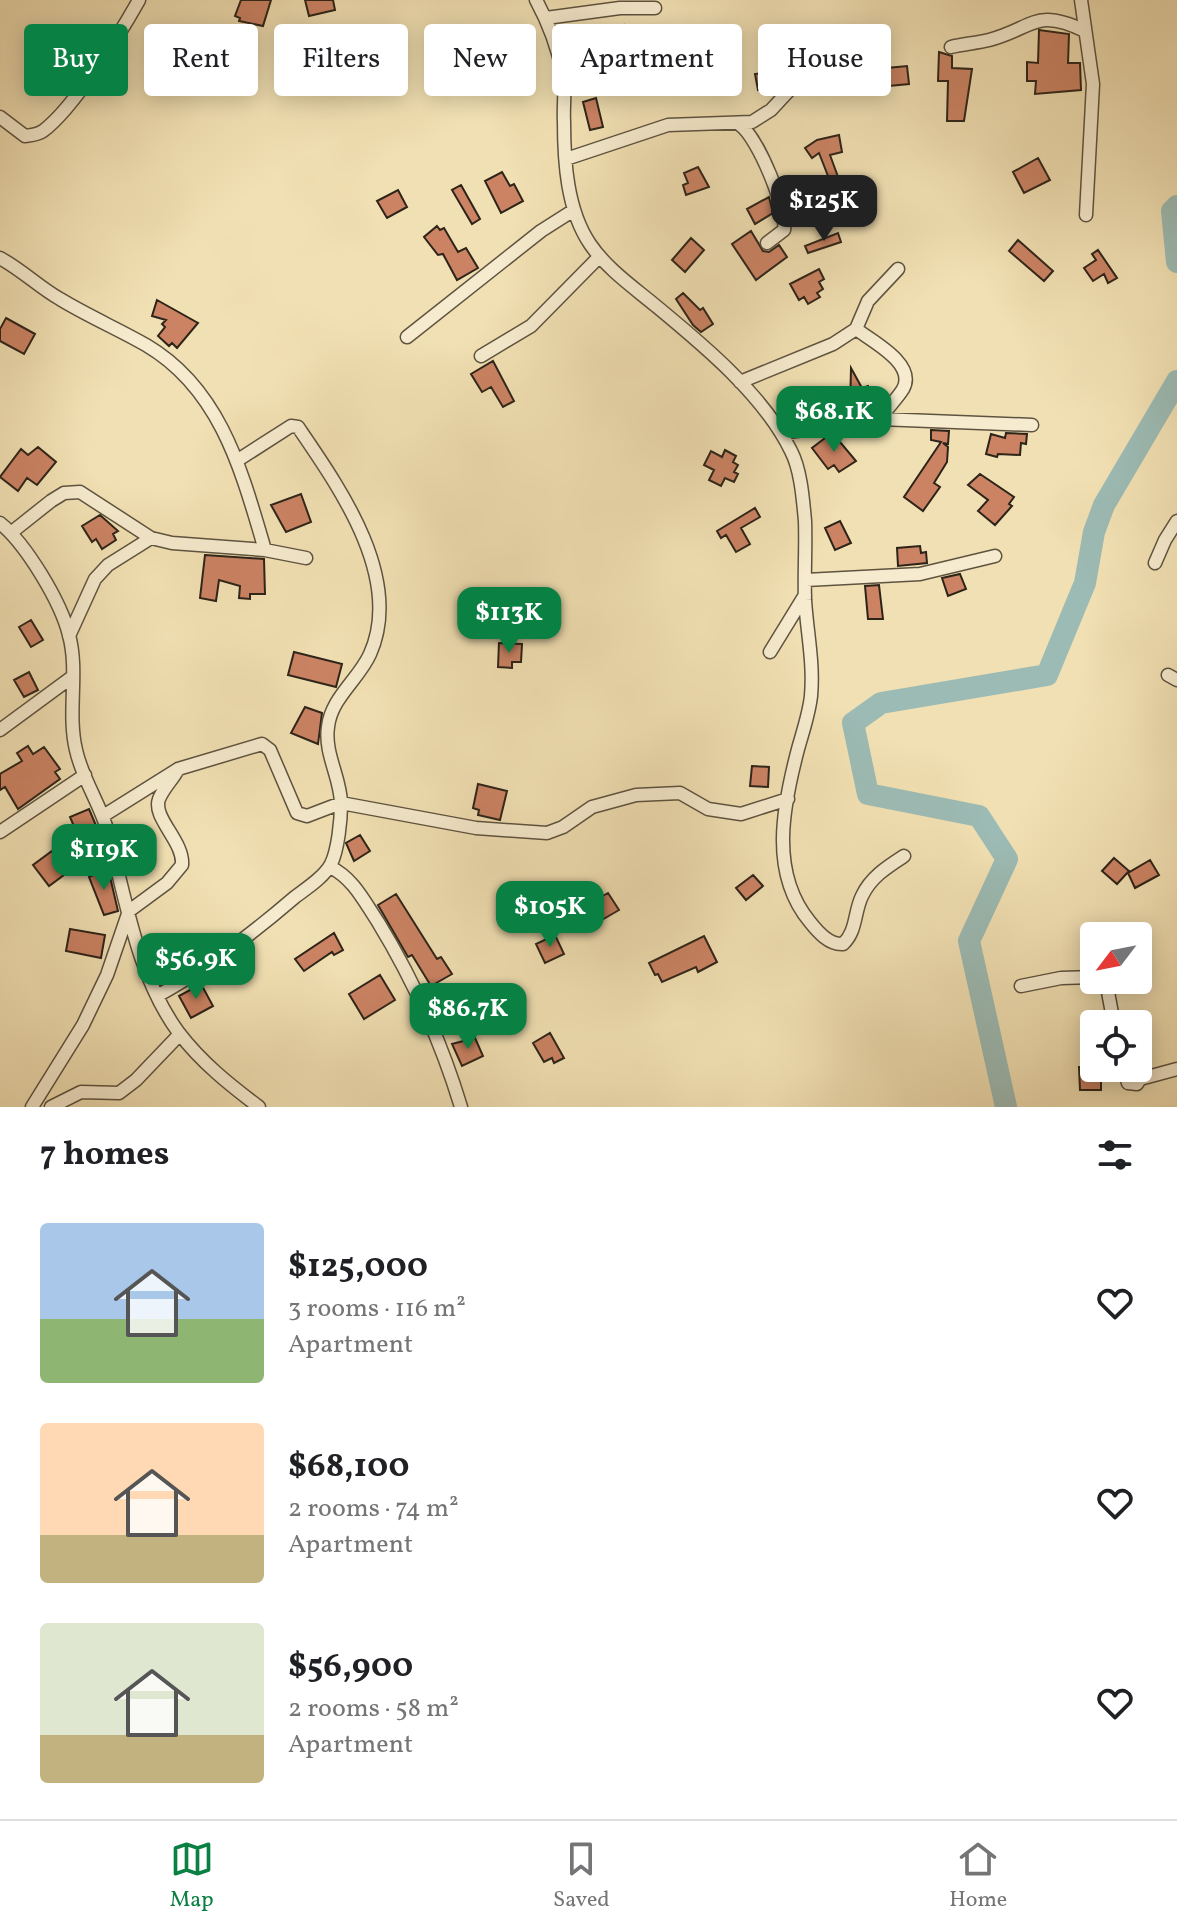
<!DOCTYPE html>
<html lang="en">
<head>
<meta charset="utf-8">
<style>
	:root { --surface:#fff; --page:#f2f2f2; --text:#202124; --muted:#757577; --line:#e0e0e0; --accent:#0b8043 }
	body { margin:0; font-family:Vollkorn,serif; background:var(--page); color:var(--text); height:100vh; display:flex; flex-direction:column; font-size:30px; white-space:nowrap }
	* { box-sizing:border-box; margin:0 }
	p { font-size:26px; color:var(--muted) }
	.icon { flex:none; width:44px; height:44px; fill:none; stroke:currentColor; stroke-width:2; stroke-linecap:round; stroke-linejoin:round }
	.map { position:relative; height:1107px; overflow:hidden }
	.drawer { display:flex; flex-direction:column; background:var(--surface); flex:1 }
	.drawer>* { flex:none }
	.top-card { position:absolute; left:24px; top:24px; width:1130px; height:72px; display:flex; gap:16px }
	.needle { width:52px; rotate:238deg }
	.fabs { position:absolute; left:1080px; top:922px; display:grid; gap:16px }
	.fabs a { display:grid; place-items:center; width:72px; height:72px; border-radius:8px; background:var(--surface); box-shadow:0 4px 20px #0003; font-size:40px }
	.price { position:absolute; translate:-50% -68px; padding:0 18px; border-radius:16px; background:var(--accent); color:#fff; font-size:26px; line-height:52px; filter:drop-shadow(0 2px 4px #0008) }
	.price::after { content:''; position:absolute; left:50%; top:48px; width:24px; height:18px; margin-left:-12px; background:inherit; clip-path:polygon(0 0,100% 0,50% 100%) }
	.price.selected { background:#222; color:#fff }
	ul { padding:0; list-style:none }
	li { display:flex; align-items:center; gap:24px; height:200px; padding:0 40px }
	li span { display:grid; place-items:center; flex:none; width:224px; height:160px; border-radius:8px; color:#555 }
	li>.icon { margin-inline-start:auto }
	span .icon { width:96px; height:96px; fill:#fffc; stroke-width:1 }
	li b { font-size:34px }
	h2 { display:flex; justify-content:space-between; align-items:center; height:96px; padding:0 40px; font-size:34px }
	.pill { padding:0 28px; border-radius:8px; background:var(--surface); box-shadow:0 4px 20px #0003; font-size:28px; line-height:72px }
	.pill.selected { background:var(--accent); color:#fff }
	.tab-bar { display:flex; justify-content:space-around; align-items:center; height:112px; border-top:2px solid var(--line); background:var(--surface); font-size:22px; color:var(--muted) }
	.tab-bar a { display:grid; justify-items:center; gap:4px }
	.tab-bar .selected { color:var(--accent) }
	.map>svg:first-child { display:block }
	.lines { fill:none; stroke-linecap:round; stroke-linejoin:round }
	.river { stroke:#9cbbb4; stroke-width:22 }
	.building { fill:#cb8364; stroke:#2d2419; stroke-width:2 }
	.street-casing { stroke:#5e5340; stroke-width:15 }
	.street { stroke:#f6ebce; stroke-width:12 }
</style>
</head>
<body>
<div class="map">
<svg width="1177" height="1107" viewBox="0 0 1177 1107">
	<rect width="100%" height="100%" fill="#f1e0b3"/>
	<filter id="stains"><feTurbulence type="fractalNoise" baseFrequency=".0025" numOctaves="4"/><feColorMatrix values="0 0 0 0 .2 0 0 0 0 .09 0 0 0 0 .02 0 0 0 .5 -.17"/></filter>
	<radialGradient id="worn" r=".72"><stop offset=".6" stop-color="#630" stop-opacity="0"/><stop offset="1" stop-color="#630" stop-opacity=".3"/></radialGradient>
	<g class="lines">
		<!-- river -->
		<path class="river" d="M1177,206L1172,211L1177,262
			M1006,1107L969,941L1007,859L979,816L868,794L853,723L881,703L1047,675L1085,583L1094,532L1104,505L1177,381"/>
	</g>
	<!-- building -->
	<path class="building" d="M241,0H271L263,26L239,21L240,18L235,16Z
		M305,0H333L335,10L309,16Z
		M624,25L628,41L610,45L611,50L604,52L608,70L586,75L583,63L591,61L585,34Z
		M168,29L183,36L185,30L196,35L192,44L226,60L216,82L207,78L201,92L183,84L186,76L163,66L166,58L161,56L163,51L160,50Z
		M1039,30L1069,34L1068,63H1080L1081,90L1035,94L1036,81H1027V62L1038,63Z
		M688,39V45L724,47V62H718V68L698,67V62L671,64L670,40Z
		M939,52L952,56V68L972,69L964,121H947L948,81H938Z
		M907,66L909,84L889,86L887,68Z
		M776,71L778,87L758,90L755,74Z
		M596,98L603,127L590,130L583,102Z
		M839,135L842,152L830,155L841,185L810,187L809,177L828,176L819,153L812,158L805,148L817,140Z
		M1038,158L1050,180L1024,193L1013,172Z
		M698,167L709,187L686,195L683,185L688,183L684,173Z
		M502,172L510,186L514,184L523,201L501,213L485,181Z
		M461,185L480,219L472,224L452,190Z
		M398,190L407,207L387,218L377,201Z
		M769,197L773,213L755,224L747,209Z
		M437,226L440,230L444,228L458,252L466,248L478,268L457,280L443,254L438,255L424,237Z
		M751,231L763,251L769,252L779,245L787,257L756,280L732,244Z
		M838,233L841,242L808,253L805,246Z
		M691,238L704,250L685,272L672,260Z
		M1018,240L1053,271L1044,281L1009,251Z
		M1098,250L1117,278L1108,283L1104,274L1093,281L1084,268L1096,260L1092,254Z
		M819,269L824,279L819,282L823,289L817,293L820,297L808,304L804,297L799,300L790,284Z
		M683,293L700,310L703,308L713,324L701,332L693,325L676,299Z
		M157,300L198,323L177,348L172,343L169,346L158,336L165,327L162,324L166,320L152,316Z
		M6,318L35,334L24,354L0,341V329Z
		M493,361L514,401L503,407L491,387L482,392L471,374Z
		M851,368L862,388L868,386L872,404L850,409Z
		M931,430L949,431L948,444L943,443L948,447L947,462L934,483L940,487L923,511L904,497L941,442L931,440Z
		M1006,433L1027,434L1026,444L1021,443L1020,455L998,454L997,457L986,454L991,434L1005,438Z
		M829,435L837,443L840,442L856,461L839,472L834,465L828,469L812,448Z
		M38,447L56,462L37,485L27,478L18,491L0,477L21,449L28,455Z
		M725,450L736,456L733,462L738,465L734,472L738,474L734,482L725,478L721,486L709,480L714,470L704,465L711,451L722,457Z
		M980,474L1014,497L1009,504L1012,506L995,525L978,511L988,500L968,485Z
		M301,494L311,522L286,532L271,505Z
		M755,508L760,517L741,528L750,544L736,552L726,535L721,538L717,531Z
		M100,515L118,531L113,534L116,540L102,549L96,539L92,542L82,526Z
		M840,521L851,543L835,550L825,528Z
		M920,546L921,553L926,552L927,563L898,566L897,548Z
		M205,555L264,559L265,594H250V599L239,598L240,586L219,580L216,601L200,598Z
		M960,574L966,589L948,596L942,578Z
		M879,585L883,619H868L865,586Z
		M31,620L43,640L31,647L19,627Z
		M499,643L522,644L521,662H512V668L498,667Z
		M294,652L342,664L336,687L288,675Z
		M29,672L38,690L24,697L14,680Z
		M305,707L322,713L318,744L291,733Z
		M28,746L33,754L44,747L60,769L55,772L60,779L18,809L5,787L0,790V774L22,761L17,753Z
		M752,766L769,767L768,787L750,786Z
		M478,784L507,791L500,820L478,815L479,810L473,808Z
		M89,809L97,828L78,836L70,817Z
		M360,835L370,851L354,861L346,843Z
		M52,851L68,872L49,886L33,865Z
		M1114,858L1129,871L1117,884L1102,871Z
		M1150,860L1159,875L1135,888L1128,873Z
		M108,868L118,911L104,915L89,877Z
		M753,875L763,886L746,900L736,888Z
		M608,893L619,910L600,921L589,904Z
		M396,894L437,959L441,957L452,974L431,986L412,955L408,957L378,905Z
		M70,929L105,935L101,958L66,951Z
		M334,933L343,950L334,955L332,952L304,971L295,959Z
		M555,935L564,954L545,963L536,944Z
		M704,936L717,962L698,972L696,967L662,982L658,974L655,975L649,963Z
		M380,975L395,1000L364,1019L349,994Z
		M201,984L213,1006L191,1018L179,996Z
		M550,1033L564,1058L554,1063L552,1058L544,1062L533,1043Z
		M475,1038L483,1056L462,1066L452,1044Z
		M1079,1067L1101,1068V1090H1080Z"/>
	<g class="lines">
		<defs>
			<path id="street" d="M536,0C548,22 558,49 563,74C566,89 563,106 564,122C564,162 567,210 590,244C607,269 633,287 656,306C702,344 764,395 791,451C801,470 803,500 805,521C806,548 804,574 805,600C807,632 814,663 811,696C809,714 803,731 798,749C783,806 769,873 810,922C818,932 829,945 843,944C857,931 854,912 862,896C871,877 887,867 904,856
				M1081,0L1093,84L1086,215
				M546,18L620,8H655
				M951,47C963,44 977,43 989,40C1034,28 1035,7 1085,31
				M0,117L25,136C32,135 37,135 43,131C73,109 120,34 139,0
				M740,125C757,136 788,210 784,230L767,243
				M566,159L668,125L752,122L771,110L796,83
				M0,258C22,270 39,287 60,299C88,316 118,329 146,345C221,389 242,472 265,550
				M856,329C872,341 917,364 903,389C897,399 886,409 880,419
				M407,337L541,231L574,210
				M481,356L531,326L599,257
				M740,382L833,344L856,329L868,301L898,269
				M782,433L880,419L1032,425
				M0,523C26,544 61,602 69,635C79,672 67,713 76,750C82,778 99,802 107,829C126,897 136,975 179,1033C202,1063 230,1085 259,1107
				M12,532L51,501L64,493L80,492L151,538L172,543L265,550L306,558
				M1155,563L1165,540L1177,521
				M806,580L920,574L995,556
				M69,636L95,579L108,565L151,538
				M770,652L805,595
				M1168,675L1177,680
				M0,730L72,677
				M103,816L178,769L262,744L270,750L297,813L307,816L341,803L476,828L547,833L563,827L592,807L636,795L680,793L708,809L741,814L788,799
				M0,832L85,775
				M330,867C353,878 364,901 378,922C414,981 441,1041 461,1107
				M1101,980L1108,992L1114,1024
				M1021,986L1061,978L1094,977
				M157,996C208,968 252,934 295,897C307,888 324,877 331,864C338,850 341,820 341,804C341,778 324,754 328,727C331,698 359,679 370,654C404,578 339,487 298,427L291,426L238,460
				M1123,1068L1128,1083L1137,1084L1140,1079L1177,1069
				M32,1107L83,1025L107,975L129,911L167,883L182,865C184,841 152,818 159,799C163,789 172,780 177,771
				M51,1107L81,1092L119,1093L136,1080L180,1034"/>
		</defs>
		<!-- street casing -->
		<use href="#street" class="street-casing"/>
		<!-- street -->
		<use href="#street" class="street"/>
	</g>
	<rect width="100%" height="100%" filter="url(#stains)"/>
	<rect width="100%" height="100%" fill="url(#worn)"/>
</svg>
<div class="fabs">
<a><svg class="needle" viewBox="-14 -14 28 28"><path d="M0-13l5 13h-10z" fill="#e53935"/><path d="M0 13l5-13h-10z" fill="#757577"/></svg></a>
<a><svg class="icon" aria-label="locate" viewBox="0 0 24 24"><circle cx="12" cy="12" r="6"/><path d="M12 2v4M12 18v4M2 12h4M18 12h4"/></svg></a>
</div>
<b class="price selected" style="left:824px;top:243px">$125K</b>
<b class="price" style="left:834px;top:454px">$68.1K</b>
<b class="price" style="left:509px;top:655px">$113K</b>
<b class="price" style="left:104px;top:892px">$119K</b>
<b class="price" style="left:550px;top:949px">$105K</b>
<b class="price" style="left:196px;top:1001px">$56.9K</b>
<b class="price" style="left:468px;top:1051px">$86.7K</b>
<div class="top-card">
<a class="pill selected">Buy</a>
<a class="pill">Rent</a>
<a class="pill">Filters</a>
<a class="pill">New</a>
<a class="pill">Apartment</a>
<a class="pill">House</a>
</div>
</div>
<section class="drawer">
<h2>7 homes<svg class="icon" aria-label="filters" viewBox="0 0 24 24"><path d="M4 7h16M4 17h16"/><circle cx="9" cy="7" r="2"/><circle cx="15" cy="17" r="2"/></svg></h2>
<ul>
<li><span style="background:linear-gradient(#a9c7e8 60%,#8fb573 0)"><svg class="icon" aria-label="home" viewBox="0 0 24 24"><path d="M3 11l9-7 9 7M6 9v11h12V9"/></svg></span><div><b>$125,000</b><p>3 rooms · 116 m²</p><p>Apartment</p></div><svg class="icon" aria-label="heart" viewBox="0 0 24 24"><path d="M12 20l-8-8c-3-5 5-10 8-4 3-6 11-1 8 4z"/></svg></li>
<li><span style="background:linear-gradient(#ffd9b3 70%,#c2b280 0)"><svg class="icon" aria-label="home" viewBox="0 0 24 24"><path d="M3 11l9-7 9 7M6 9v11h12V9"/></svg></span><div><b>$68,100</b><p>2 rooms · 74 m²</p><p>Apartment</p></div><svg class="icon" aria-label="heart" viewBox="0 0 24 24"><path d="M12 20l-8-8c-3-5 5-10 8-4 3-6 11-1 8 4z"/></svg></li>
<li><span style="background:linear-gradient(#dfe7d0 70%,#c2b280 0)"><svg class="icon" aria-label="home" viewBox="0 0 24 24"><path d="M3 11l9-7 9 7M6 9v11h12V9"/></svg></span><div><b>$56,900</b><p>2 rooms · 58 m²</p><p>Apartment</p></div><svg class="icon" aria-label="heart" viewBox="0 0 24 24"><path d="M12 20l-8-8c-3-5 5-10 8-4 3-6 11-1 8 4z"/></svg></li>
</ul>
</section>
<nav class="tab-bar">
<a class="selected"><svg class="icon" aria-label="map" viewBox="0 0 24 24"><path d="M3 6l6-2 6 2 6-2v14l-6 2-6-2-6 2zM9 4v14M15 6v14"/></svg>Map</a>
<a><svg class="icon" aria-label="saved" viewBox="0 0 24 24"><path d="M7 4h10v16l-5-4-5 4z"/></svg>Saved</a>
<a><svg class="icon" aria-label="home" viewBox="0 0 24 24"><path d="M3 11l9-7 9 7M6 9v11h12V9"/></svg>Home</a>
</nav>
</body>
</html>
